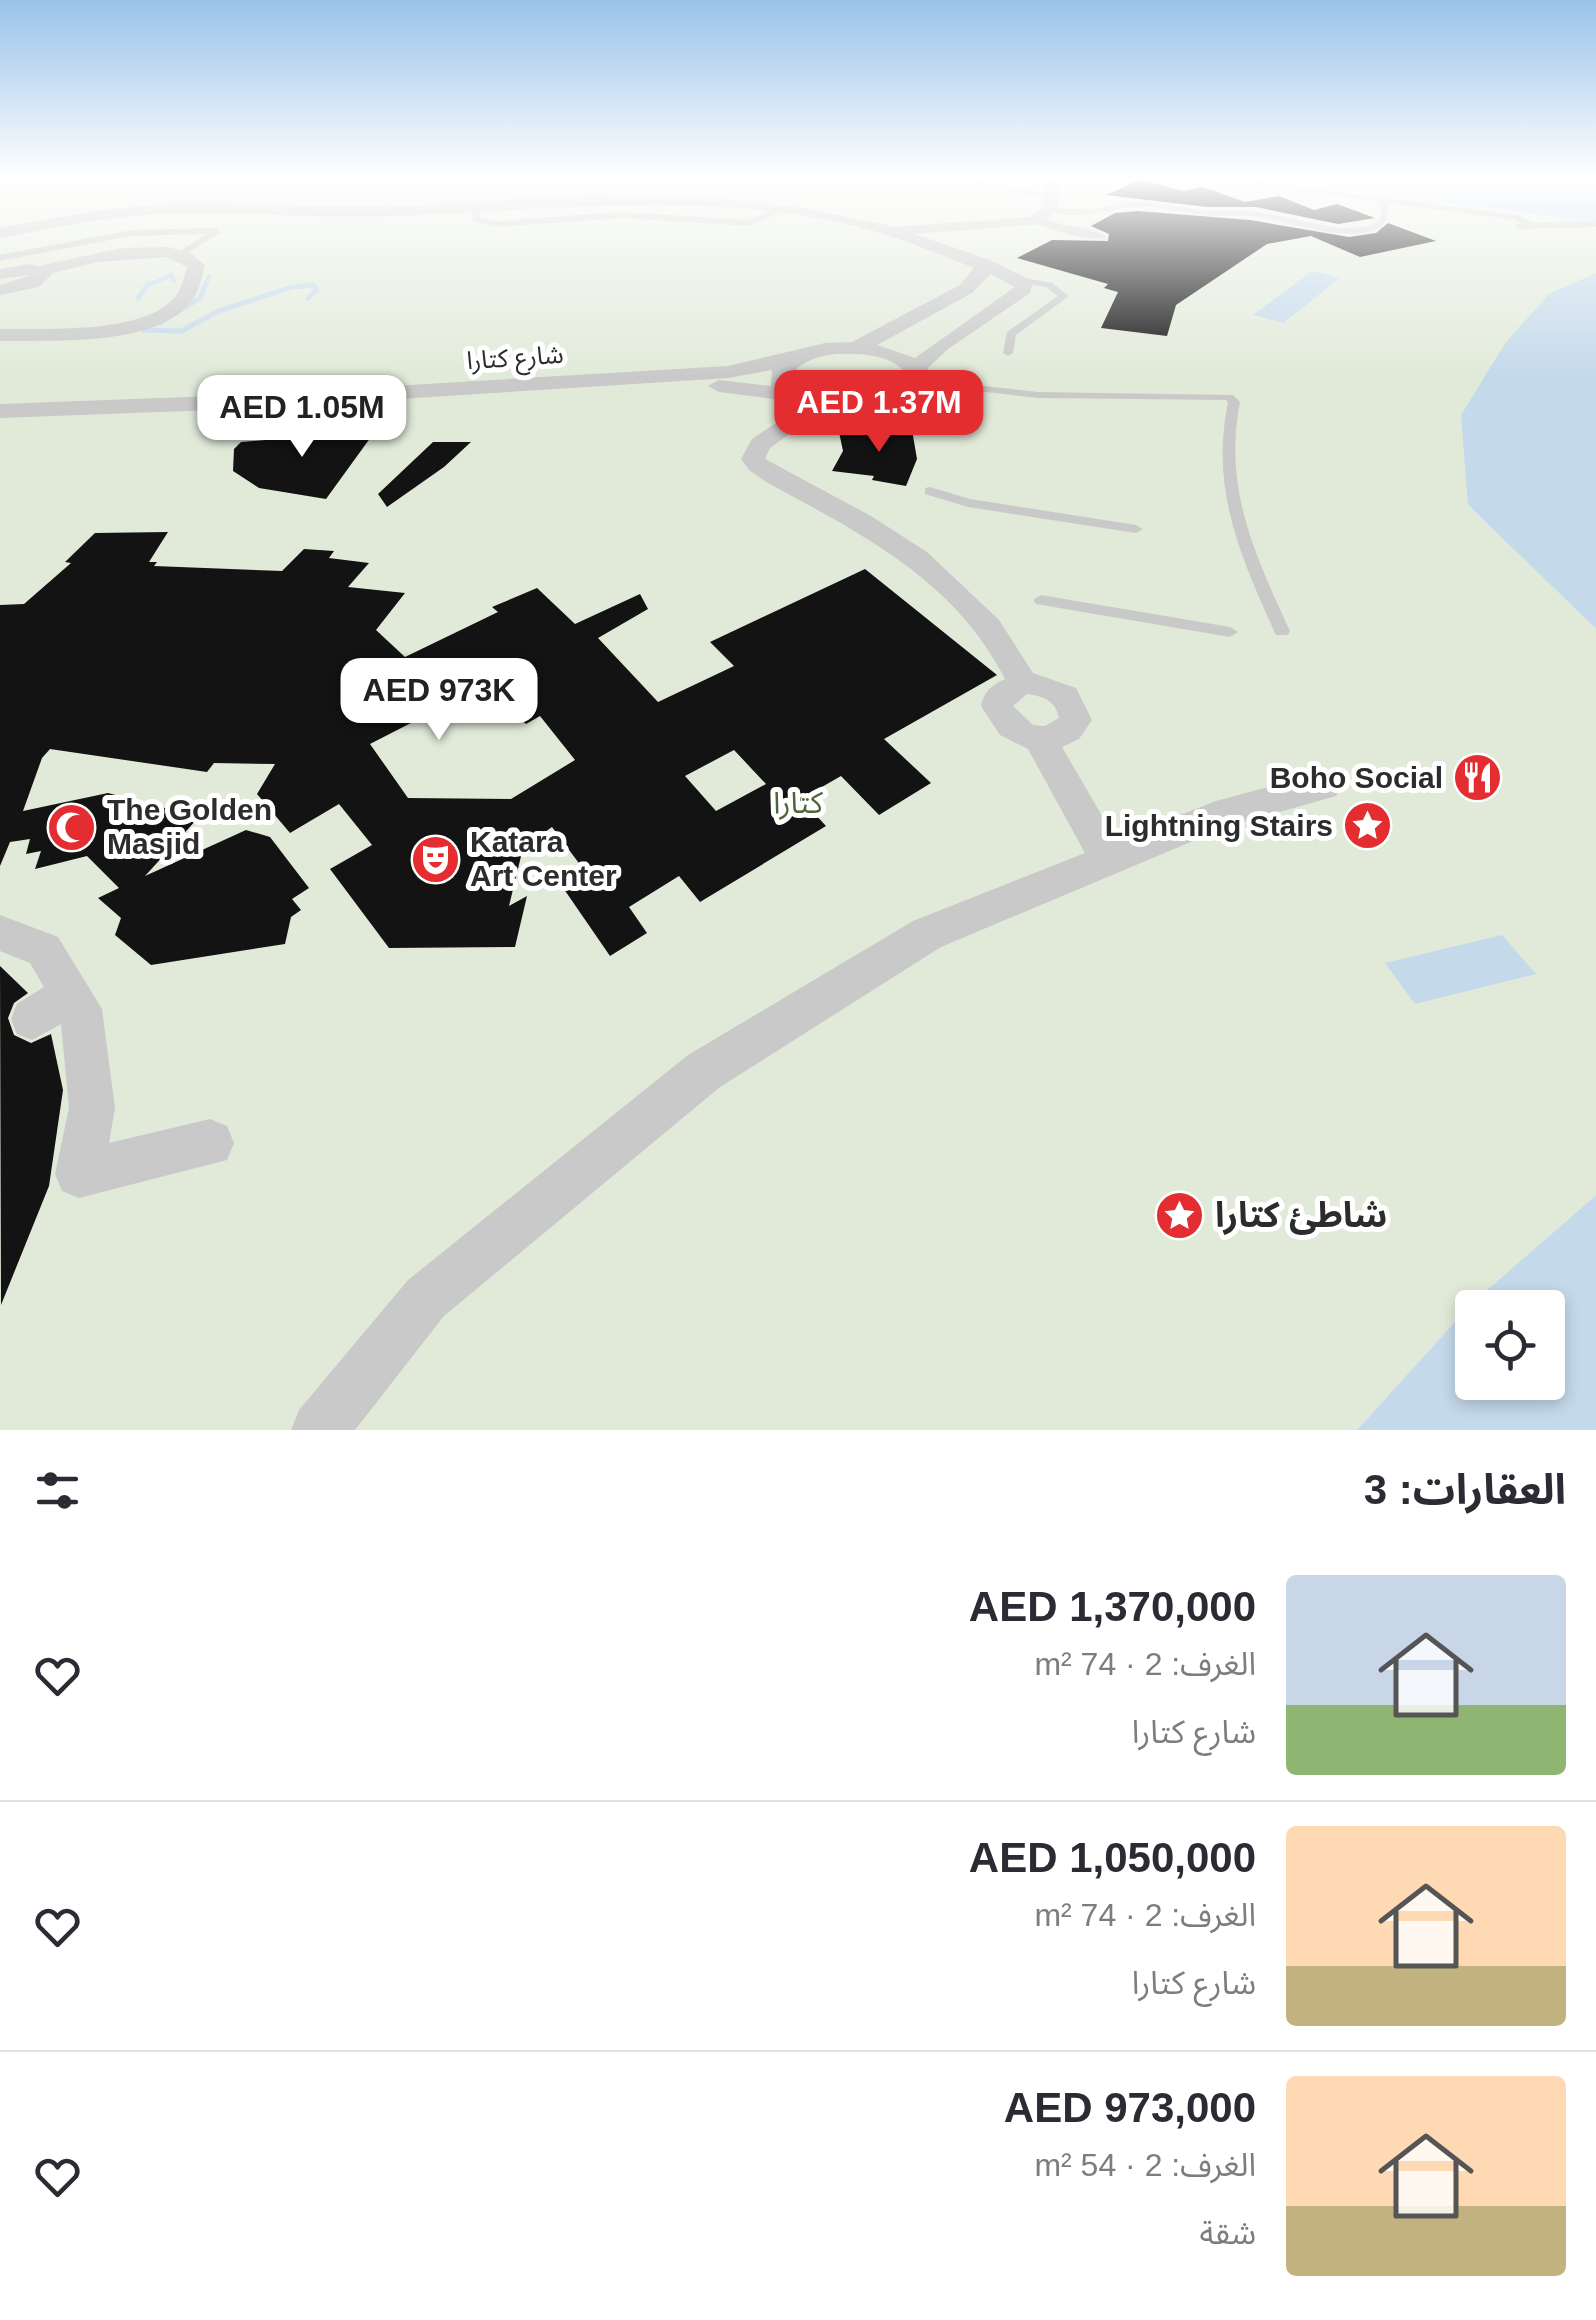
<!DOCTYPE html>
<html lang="ar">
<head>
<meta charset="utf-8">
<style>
	:root { --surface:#fff; --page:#f2f2f3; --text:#2b2b33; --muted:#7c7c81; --line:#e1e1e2; --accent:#e42d30 }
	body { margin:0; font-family:Arial,"Noto Sans Arabic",sans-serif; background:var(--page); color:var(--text); direction:rtl; height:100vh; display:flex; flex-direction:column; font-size:38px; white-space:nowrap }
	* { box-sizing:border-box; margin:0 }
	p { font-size:32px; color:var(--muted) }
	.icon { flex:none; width:55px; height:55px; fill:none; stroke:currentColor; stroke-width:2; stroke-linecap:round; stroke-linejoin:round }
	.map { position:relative; height:1430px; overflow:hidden; direction:ltr }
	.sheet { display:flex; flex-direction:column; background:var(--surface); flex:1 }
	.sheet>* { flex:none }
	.tools { position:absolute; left:1455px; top:1290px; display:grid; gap:20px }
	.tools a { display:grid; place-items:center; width:110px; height:110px; border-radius:10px; background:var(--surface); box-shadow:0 5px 15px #0003; font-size:50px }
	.price { position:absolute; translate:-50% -85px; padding:0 22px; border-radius:20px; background:#fff; color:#222; font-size:32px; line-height:65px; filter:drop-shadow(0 2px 5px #0008) }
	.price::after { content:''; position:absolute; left:50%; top:60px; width:30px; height:22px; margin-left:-15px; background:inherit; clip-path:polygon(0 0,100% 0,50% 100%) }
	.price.current { background:var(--accent); color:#fff }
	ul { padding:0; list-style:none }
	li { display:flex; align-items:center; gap:30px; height:250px; padding:0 30px }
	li+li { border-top:2px solid var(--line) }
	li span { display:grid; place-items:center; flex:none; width:280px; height:200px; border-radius:10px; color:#555 }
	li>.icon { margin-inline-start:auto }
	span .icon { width:120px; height:120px; fill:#fffc; stroke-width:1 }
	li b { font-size:42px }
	h2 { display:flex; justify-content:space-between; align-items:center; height:120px; padding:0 30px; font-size:42px }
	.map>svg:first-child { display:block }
	.green { fill:#e1ead9 }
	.water { fill:#c4d9ea; fill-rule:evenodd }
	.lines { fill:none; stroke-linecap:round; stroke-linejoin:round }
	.stream-far1 { stroke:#c4d9ea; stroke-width:4 }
	.stream { stroke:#c4d9ea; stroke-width:5 }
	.building { fill:#131313; fill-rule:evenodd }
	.lane { fill:#c9c9c9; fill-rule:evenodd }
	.street { fill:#c9c9c9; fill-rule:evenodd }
	.labels { text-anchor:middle; stroke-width:10; stroke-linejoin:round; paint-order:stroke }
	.far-street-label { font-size:25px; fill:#2c2c2c; stroke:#fff }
	.poi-label { font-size:30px; font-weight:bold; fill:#2c2c2c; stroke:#fff; text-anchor:end }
	.park-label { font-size:30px; fill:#4c663a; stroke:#fff }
	.near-poi-label { font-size:35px; font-weight:bold; fill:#2c2c2c; stroke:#fff; text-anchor:start }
</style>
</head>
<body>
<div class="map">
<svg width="1596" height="1430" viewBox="0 0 1596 1430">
	<rect width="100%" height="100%" fill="#fff"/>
	<!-- green -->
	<path class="green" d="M0,176H1240L1596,222V273L1550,293L1468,505L1596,629V1195L1471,1304L1357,1430H0Z"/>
	<!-- water -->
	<path class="water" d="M1240,176H1596V222Z
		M1312,271L1340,278L1283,323L1253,315Z
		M1596,273V629L1468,505L1461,415L1506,342L1550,293Z
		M1502,935L1536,974L1415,1004L1385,963Z
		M1596,1195V1430H1357L1471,1304ZM1472,1308H1548V1382H1472Z"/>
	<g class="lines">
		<!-- stream-far1 -->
		<path class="stream-far1" d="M147,286L171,275L174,281
			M205,286L209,276
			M305,286H314"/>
		<!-- stream -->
		<path class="stream" d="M138,298L149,283
			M160,323L200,298L206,283
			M146,328L143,330L181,331L219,311L292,287L313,285L317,290L308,298"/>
	</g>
	<!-- building -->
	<path class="building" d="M1140,180L1184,191L1203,187L1245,202L1279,196L1314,210L1337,204L1375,218L1338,224L1256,207H1207L1106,195Z
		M1138,211L1250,220L1349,237L1376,233L1388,223L1436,241L1360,257L1311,236L1267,244L1176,305L1167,336L1101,328L1118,292L1104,288L1108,284L1017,258L1052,240L1108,241L1109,234L1091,226L1115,213Z
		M357,425L376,430L326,499L259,488L233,471L234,449L241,442L289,438L316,426Z
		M912,430L917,459L906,486L872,480L874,476L832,471L843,451L839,432Z
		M433,442H471L444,467L387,507L378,494Z
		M168,532L149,562H157L154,566L282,571L304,549L334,551L329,558L369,563L348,587L405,593L376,630L405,657L498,612L492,607L537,588L575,624L640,594L648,609L598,638L658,702L734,666L710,642L865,569L997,675L884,739L931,783L879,815L841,776L801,799L826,826L700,902L679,876L629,907L647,933L610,956L557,879L581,866L552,827L523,848L509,906L527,896L515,947L389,948L330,869L372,845L339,804L290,833L257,794L275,764L214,763L207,772L50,749L42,758L23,811L108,793L199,817L145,876L246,830L270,837L309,888L292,899L301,910L291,917L285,944L151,965L115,935L121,918L98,898L119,888L87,856L35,869L41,851L26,854L30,839L10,842L0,866V605L24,604L71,563L65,562L95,533ZM499,699L526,724L540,716L575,760L511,799L408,798L370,744L444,706L452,714L477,701L485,707ZM734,750L766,784L716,811L685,776Z
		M0,966L28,993L14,1003L8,1018L14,1035L31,1043L51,1034L63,1090L49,1186L1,1305Z"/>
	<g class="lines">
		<!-- lane -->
		<path class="lane" d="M947,176H960L1060,197L1056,199L1008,192Z
			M1199,176H1219L1517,215L1533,223L1596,221V227L1519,229L1515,226L1521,223L1515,220L1388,203C1390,222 1382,230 1363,233C1327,237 1292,222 1257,217C1240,214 1222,217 1204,215C1186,213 1169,209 1151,207C1115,204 1080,224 1046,210L1050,208L1091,210L1122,203L1148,202L1207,211H1255L1338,228L1364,227L1377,222L1381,217L1380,202Z
			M476,206L480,208V218L496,221L621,212L747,220L778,208L785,210L748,226L621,218L496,227L473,221L472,208Z
			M1034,218C1052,223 1095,228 1107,237C1086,243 1054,229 1031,223Z
			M217,228L220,233L181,257L178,252L207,234L131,236L0,261V255L131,230Z
			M1024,278L1052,283L1069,296L1016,335L1013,353L1008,356L1003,353L1007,332L1058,296L1046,287L1021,283V279Z
			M923,379L1038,392L1233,395L1240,402C1223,488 1255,555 1290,631L1288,635H1276L1274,631C1240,555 1210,488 1228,403L1226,400L1038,398L919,384V380Z
			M930,487L970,499L1136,525L1143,529L1136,533L968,507L925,494V488Z
			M1041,595L1230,627L1238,632L1230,637L1036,604L1033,600Z"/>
		<!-- street -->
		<path class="street" d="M1047,176H1061C1060,198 1060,212 1040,224L914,234L990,260L1033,281L1030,293L948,349L928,368L934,382C917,427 853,428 813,417L770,448L765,459L871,516L927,552L999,620L1033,673L1076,688L1092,720L1079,739L1062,747L1116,840L1216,801L1324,772L1336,776L1341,786L1336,796L1224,828L941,947L720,1087L444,1316L355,1430H291L299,1410L408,1280L688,1055L913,921L1085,853L1028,749L1000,735L981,706C985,690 991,686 1005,679C954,579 860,533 766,482L749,470L741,459L752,439L795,410L781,400L719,392L708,386L719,380L771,386L772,370L728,378L241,409L0,418V404L241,395L728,366L825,343L852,342L960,285L974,268C946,257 918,245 890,236C730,185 556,211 392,216C322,219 251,212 180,213C120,214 59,227 0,238V228L101,210L177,203L390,207L587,195L696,196L804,208L895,227L1030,217L1043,207ZM991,274L1015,287L915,358L877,345L972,293ZM835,354C863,353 898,354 912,382L909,392C873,416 826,416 793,388L792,373C804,361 818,356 835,354ZM1027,694C1043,696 1056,701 1059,718L1045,726L1033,725L1013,706Z
			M167,247L190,253L205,265C202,278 199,291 191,302C155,347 52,340 0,341V329C46,328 145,335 176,296C182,288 184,276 187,267L167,257L98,262L53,273L39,287L0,295V285L31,275L0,279V269L29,264L38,266L122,248Z
			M0,915L58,937L102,1009L115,1108L109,1143L210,1119L227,1126L234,1143L227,1160L79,1198L62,1191L55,1174L69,1108L61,1024L32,1040L17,1034L11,1019L17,1004L44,987L30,963L0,951Z"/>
	</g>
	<!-- sky -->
	<linearGradient id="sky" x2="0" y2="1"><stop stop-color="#99c3e9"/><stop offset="0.47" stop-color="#fff"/><stop offset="1" stop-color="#fff" stop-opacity="0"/></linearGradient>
	<rect width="1596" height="376" fill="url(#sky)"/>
	<!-- icons -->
	<defs>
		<symbol id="restaurant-disc" viewBox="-11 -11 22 22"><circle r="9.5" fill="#e42d30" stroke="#fff"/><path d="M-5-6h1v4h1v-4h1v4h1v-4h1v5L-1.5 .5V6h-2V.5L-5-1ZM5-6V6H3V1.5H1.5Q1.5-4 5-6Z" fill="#fff"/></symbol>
		<symbol id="sight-disc" viewBox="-11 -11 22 22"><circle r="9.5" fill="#e42d30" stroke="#fff"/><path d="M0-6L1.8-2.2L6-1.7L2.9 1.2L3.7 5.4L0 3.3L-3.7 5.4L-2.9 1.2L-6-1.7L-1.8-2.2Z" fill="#fff"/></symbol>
		<symbol id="mosque-disc" viewBox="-11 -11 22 22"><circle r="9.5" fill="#e42d30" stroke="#fff"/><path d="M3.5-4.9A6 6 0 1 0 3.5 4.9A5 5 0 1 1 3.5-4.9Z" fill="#fff"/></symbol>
		<symbol id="theatre-disc" viewBox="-11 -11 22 22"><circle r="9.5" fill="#e42d30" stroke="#fff"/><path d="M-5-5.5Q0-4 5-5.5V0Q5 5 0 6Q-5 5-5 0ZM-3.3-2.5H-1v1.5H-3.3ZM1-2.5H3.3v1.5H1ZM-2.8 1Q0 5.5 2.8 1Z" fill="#fff"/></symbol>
	</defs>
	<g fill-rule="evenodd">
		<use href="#restaurant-disc" x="1450" y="750" width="55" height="55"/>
		<use href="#sight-disc" x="1340" y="798" width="55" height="55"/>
		<use href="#mosque-disc" x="44" y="800" width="55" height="55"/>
		<use href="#theatre-disc" x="408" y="832" width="55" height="55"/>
		<use href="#sight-disc" x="1152" y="1188" width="55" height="55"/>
	</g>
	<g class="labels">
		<!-- far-street labels -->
		<g class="far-street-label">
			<text transform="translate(515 357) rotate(-4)" y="9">شارع كتارا</text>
		</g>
		<!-- poi labels -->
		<g class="poi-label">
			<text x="1443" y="788">Boho Social</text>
			<text x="107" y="820" text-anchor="start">The Golden<tspan x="107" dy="34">Masjid</tspan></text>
			<text x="1333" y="836">Lightning Stairs</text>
			<text x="470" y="852" text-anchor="start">Katara<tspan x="470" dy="34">Art Center</tspan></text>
		</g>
		<!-- park labels -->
		<g class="park-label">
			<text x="798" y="813">كتارا</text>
		</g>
		<!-- near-poi labels -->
		<g class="near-poi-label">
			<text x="1215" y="1227">شاطئ كتارا</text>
		</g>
	</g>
</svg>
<div class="tools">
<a><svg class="icon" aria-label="locate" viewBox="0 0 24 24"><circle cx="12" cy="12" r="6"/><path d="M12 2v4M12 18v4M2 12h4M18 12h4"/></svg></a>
</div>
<b class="price current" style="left:879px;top:455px">AED 1.37M</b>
<b class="price" style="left:302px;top:460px">AED 1.05M</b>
<b class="price" style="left:439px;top:743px">AED 973K</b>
</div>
<section class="sheet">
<h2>العقارات: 3<svg class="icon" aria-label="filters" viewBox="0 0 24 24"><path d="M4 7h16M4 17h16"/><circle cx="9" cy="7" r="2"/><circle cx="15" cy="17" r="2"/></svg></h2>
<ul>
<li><span style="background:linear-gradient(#c9d6e8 65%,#8fb573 0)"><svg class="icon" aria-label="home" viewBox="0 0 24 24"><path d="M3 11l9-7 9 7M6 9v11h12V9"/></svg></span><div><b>AED 1,370,000</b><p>الغرف: 2 · 74 m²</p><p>شارع كتارا</p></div><svg class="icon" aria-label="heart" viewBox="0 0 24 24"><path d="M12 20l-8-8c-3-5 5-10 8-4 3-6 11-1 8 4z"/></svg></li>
<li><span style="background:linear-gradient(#ffd9b3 70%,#c2b280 0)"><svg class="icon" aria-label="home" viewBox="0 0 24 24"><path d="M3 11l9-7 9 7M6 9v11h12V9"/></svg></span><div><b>AED 1,050,000</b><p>الغرف: 2 · 74 m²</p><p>شارع كتارا</p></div><svg class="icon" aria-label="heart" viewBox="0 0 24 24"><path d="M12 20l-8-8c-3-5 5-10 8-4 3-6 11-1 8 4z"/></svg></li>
<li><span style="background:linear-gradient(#ffd9b3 65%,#c2b280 0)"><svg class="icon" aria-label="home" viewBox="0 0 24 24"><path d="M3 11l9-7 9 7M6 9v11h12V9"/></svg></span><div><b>AED 973,000</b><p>الغرف: 2 · 54 m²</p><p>شقة</p></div><svg class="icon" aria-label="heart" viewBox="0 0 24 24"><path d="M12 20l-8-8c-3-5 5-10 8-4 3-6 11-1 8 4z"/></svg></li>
</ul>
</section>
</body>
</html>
